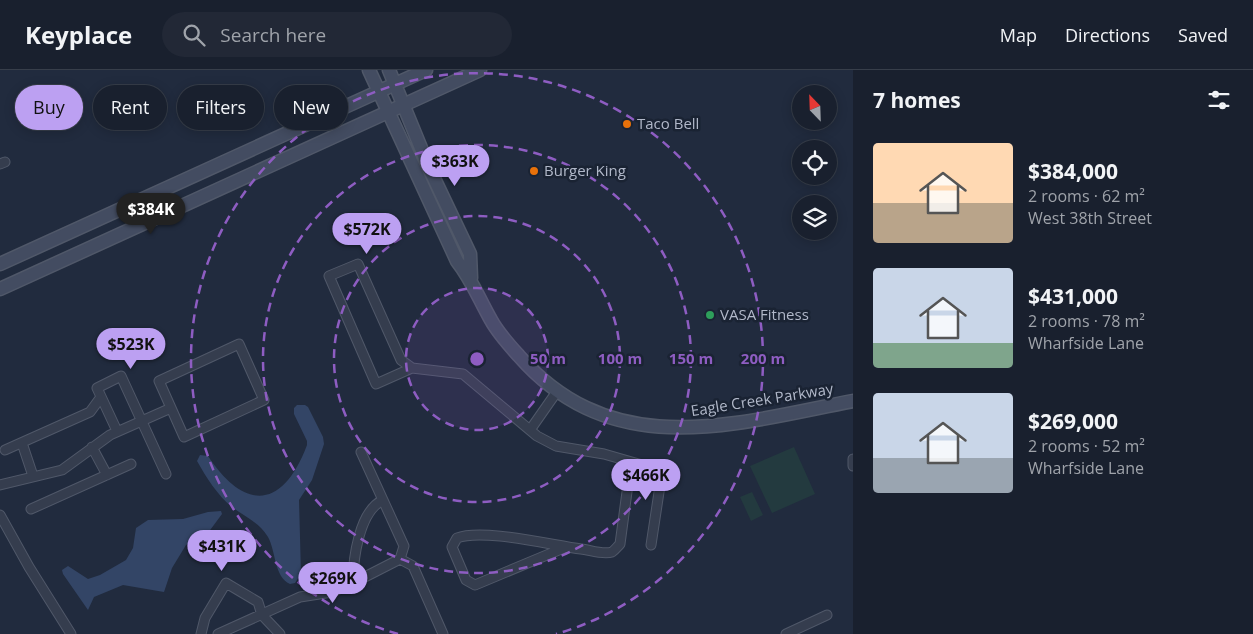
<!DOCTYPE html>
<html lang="en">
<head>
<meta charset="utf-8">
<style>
	:root { --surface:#19202e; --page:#222836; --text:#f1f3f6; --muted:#9fa3aa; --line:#373e4a; --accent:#bca0f2 }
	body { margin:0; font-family:"Open Sans",sans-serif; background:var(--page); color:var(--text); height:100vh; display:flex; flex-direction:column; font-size:19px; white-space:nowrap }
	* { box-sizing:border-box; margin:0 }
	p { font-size:16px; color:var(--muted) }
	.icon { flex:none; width:28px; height:28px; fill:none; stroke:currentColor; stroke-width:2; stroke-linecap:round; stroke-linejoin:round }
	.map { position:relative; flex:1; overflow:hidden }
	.side { display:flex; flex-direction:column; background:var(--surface); width:400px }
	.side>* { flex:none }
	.top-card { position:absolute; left:15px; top:15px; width:475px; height:45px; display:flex; gap:10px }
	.needle { width:32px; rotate:337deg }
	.tools { position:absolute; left:792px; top:15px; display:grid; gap:10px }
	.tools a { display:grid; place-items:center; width:45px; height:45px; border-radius:50%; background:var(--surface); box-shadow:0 2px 12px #0003,0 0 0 1px var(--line); font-size:25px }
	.price { position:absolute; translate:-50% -42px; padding:0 11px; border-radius:18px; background:var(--accent); color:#111; font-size:16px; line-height:32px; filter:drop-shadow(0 1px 2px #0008) }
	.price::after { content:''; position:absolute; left:50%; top:30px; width:15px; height:11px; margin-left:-8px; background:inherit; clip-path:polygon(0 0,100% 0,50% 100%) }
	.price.active { background:#222; color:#fff }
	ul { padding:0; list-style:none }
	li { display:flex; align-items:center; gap:15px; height:125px; padding:0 20px }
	li span { display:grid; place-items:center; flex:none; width:140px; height:100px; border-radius:5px; color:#555 }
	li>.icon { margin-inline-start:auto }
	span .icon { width:60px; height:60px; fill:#fffc; stroke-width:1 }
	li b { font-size:21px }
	h2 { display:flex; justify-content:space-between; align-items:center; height:60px; padding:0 20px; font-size:21px }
	.pill { padding:0 18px; border-radius:22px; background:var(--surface); box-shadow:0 2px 12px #0003,0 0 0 1px var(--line); font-size:18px; line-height:45px }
	.pill.active { background:var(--accent); color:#111 }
	header { display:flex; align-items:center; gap:30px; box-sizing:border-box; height:70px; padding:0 25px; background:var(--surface); border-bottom:1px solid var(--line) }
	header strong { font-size:24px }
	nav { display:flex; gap:28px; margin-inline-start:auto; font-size:18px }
	.search { width:350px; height:45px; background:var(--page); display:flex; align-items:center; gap:12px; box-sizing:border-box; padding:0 18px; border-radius:28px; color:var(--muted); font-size:19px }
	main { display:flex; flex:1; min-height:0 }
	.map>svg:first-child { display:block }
	.green { fill:#233a3f }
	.water { fill:#334566 }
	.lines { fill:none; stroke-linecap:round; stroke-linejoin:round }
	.street-casing { stroke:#505869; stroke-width:11 }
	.secondary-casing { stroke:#505869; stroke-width:15 }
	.street { stroke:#353d4e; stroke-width:9 }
	.secondary { stroke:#434c61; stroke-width:12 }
	.ring { fill:none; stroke:#8e5dc2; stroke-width:2.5; stroke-dasharray:9 6 }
	.food-dot { fill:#e8710a; stroke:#1a2333; stroke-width:2 }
	.leisure-dot { fill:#2e9e5b; stroke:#1a2333; stroke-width:2 }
	.labels { text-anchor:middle; stroke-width:5; stroke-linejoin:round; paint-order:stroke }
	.poi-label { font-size:15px; fill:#b1b8c9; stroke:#1a2333; text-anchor:start }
	.street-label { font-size:15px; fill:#b1b8c9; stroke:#1a2333 }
	.centre { fill:#8e5dc2; stroke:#1a2333; stroke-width:2.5 }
	.ring-label { font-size:15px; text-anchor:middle; font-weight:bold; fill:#8e5dc2; stroke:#1a2333; stroke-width:5; stroke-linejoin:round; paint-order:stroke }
</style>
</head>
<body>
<header>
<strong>Keyplace</strong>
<div class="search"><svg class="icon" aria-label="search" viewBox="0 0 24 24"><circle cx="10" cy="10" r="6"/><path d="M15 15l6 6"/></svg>Search here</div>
<nav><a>Map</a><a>Directions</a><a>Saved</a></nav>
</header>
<main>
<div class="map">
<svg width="853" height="564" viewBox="0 0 853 564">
	<rect width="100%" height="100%" fill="#212b3e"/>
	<!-- green -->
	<path class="green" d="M794,377L815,424L772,443L750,396Z
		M752,422L763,445L751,451L740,427Z"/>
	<!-- water -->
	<path class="water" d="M297,335H305L308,337L323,367L324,374L312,410L299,430L301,504L295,513L290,514C274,507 276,481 268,467C259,452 245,447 232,437C218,426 206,407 197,391L200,385L208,386C245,442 283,439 307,375V371L294,344V338Z
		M221,441L222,444L205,467L186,475L172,498L164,522L123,515L94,527L88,540L63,504L62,500L68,496L88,509L100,505L126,490L133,478L136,458L148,450L183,449L208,442Z"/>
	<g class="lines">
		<defs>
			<path id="street" d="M0,94L5,92
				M358,194L401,290L412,298L376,314L329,206Z
				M239,274L264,330L184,367L159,311Z
				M412,298L463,304L537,366L556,376L604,384L656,399L661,409L651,475
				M530,360L558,320
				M117,361L97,318L121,306L166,404
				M22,373L33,406
				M92,377L107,405
				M5,380L90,342L101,327
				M853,389V396
				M0,415L62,400L110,365L171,338
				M31,439L131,394
				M0,445L29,497L71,564
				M566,477L475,515L466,510L452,477L457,468C482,458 551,475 581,479C590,480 603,485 612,482C615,480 617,477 620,474L631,392
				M400,489L413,496L443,564
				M353,513L400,489L404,476L361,382
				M201,564L205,548L226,513L258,532L262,545L280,564
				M218,564L300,527L332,522L353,513C353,489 359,441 383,430
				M786,564L827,545"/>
			<path id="secondary" d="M369,0L457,191C472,210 479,229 491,250C498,263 509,275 519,286C613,393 733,354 853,331
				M389,0L430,100L470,184L471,208
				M0,194L426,0
				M0,219L480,0"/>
		</defs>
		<!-- street casing -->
		<use href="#street" class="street-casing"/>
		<!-- secondary casing -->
		<use href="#secondary" class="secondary-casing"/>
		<!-- street -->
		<use href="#street" class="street"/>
		<!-- secondary -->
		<use href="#secondary" class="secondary"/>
	</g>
	<!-- distance rings -->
	<circle cx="477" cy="289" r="71" fill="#8e5dc2" fill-opacity=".12"/>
	<g class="ring">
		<circle cx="477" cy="289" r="71"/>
		<circle cx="477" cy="289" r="143"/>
		<circle cx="477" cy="289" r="214"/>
		<path d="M398 564A286 286 0 1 1 556 564"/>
	</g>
	<!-- markers -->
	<g class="food-dot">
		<circle cx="627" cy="54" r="5"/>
		<circle cx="534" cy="101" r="5"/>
	</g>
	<circle class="leisure-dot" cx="710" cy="245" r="5"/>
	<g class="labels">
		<!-- poi labels -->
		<g class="poi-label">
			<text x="637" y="59">Taco Bell</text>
			<text x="544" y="106">Burger King</text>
			<text x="720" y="250">VASA Fitness</text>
		</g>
		<!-- street labels -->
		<g class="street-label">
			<text transform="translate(762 330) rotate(-9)" y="5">Eagle Creek Parkway</text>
		</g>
	</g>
	<circle cx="477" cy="289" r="8" class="centre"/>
	<g class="ring-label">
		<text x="548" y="294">50 m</text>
		<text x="620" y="294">100 m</text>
		<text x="691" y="294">150 m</text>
		<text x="763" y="294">200 m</text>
	</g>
</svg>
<div class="tools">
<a><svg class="needle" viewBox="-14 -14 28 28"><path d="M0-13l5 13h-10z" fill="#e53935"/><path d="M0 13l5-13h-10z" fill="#9fa3aa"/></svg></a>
<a><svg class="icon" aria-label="locate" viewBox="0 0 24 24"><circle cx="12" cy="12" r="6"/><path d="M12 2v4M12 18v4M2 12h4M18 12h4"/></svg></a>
<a><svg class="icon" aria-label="layers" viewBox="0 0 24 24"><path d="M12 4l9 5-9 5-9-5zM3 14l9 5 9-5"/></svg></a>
</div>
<b class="price" style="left:455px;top:117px">$363K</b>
<b class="price active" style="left:151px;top:165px">$384K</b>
<b class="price" style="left:367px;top:185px">$572K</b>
<b class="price" style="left:131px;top:300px">$523K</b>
<b class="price" style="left:646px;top:431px">$466K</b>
<b class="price" style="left:222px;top:502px">$431K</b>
<b class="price" style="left:333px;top:534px">$269K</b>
<div class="top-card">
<a class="pill active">Buy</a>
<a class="pill">Rent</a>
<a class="pill">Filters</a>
<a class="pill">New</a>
</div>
</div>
<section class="side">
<h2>7 homes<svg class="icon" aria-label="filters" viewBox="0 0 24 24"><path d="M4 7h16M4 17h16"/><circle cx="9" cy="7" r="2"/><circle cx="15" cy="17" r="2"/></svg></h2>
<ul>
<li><span style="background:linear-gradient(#ffd9b3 60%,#b9a48a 0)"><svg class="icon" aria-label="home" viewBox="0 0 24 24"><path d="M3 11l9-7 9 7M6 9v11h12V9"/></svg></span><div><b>$384,000</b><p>2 rooms · 62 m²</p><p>West 38th Street</p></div></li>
<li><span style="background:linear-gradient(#c9d6e8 75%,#7fa58c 0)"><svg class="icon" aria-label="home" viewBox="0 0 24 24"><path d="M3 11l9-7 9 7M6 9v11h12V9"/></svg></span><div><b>$431,000</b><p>2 rooms · 78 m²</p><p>Wharfside Lane</p></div></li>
<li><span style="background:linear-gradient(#c9d6e8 65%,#9aa5b1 0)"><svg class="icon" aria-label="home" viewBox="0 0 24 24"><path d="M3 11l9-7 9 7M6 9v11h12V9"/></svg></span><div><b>$269,000</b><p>2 rooms · 52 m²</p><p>Wharfside Lane</p></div></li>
</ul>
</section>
</main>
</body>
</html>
